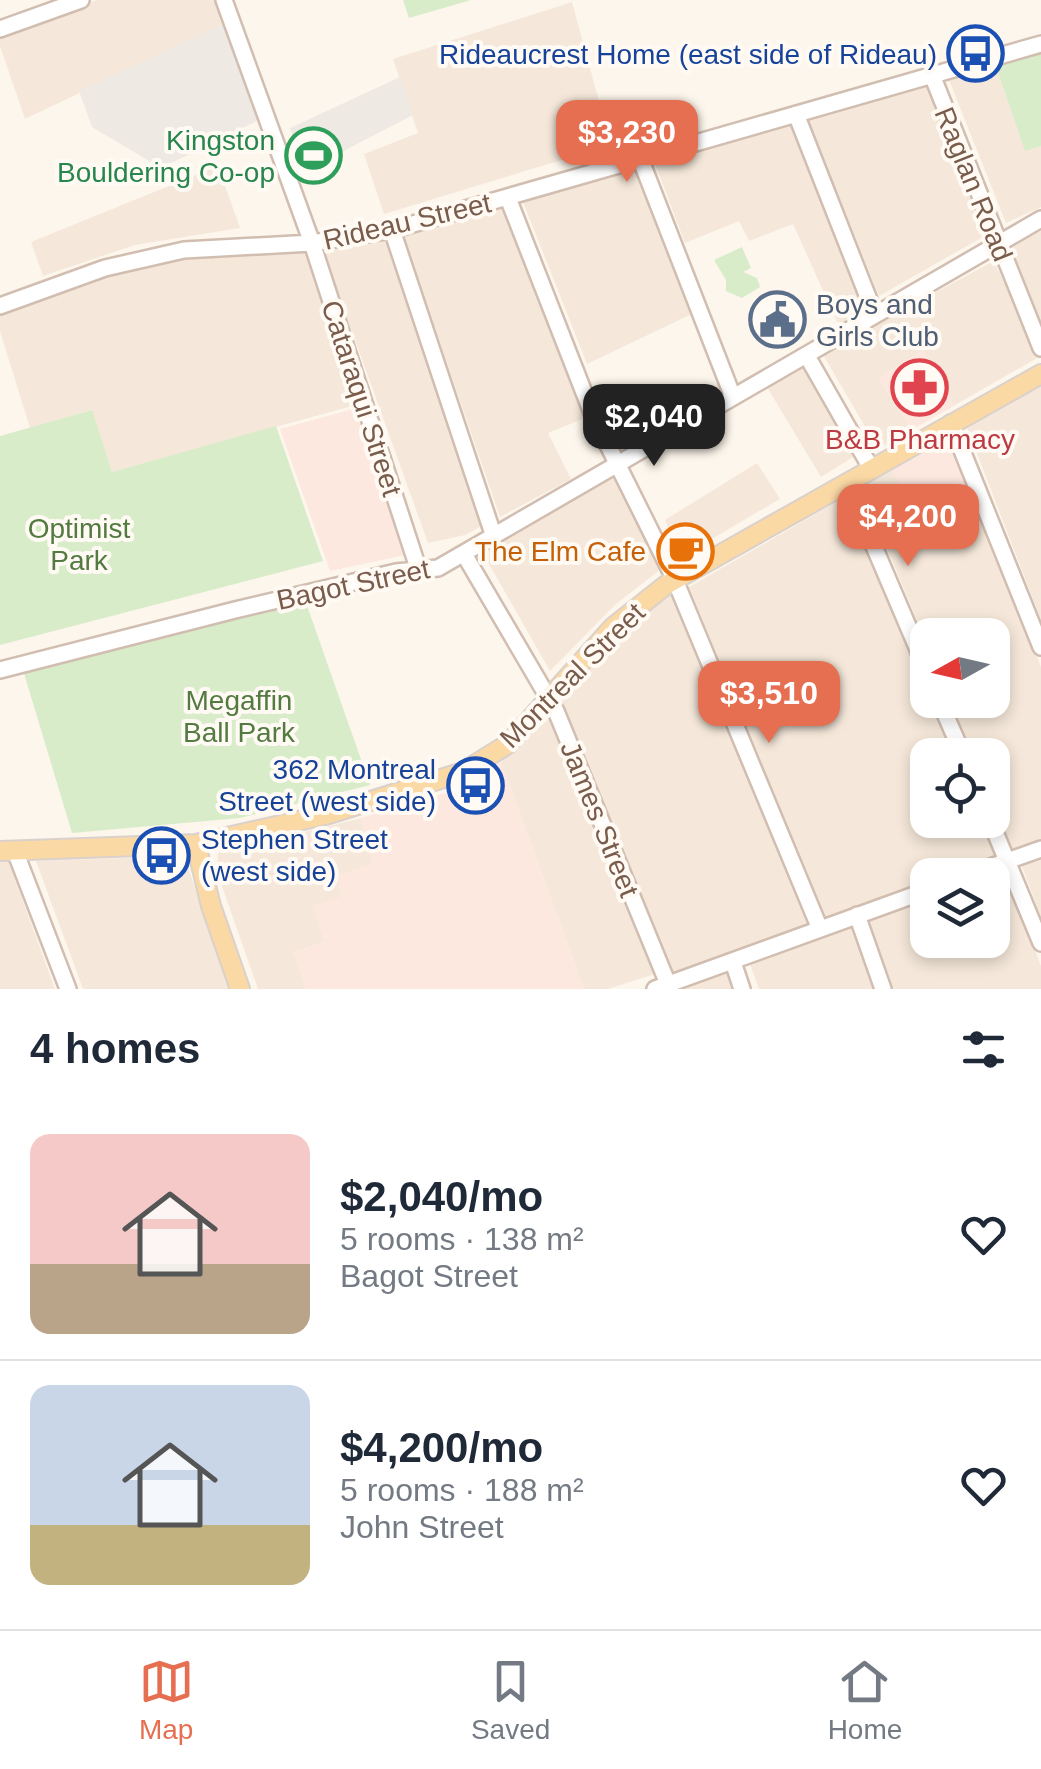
<!DOCTYPE html>
<html lang="en">
<head>
<meta charset="utf-8">
<style>
	:root { --surface:#fff; --page:#f6f6f7; --text:#1f2937; --muted:#747a83; --line:#e0e1e3; --accent:#e76f51 }
	body { margin:0; font-family:Helvetica,sans-serif; background:var(--page); color:var(--text); height:100vh; display:flex; flex-direction:column; font-size:38px; white-space:nowrap }
	* { box-sizing:border-box; margin:0 }
	p { font-size:32px; color:var(--muted) }
	.icon { flex:none; width:55px; height:55px; fill:none; stroke:currentColor; stroke-width:2; stroke-linecap:round; stroke-linejoin:round }
	.map { position:relative; height:989px; overflow:hidden }
	.sheet { display:flex; flex-direction:column; background:var(--surface); flex:1 }
	.sheet>* { flex:none }
	.needle { width:65px; rotate:262deg }
	.tools { position:absolute; left:910px; top:618px; display:grid; gap:20px }
	.tools a { display:grid; place-items:center; width:100px; height:100px; border-radius:20px; background:var(--surface); box-shadow:0 5px 15px #0003; font-size:50px }
	.price { position:absolute; translate:-50% -85px; padding:0 22px; border-radius:20px; background:var(--accent); color:#fff; font-size:32px; line-height:65px; filter:drop-shadow(0 2px 5px #0008) }
	.price::after { content:''; position:absolute; left:50%; top:60px; width:30px; height:22px; margin-left:-15px; background:inherit; clip-path:polygon(0 0,100% 0,50% 100%) }
	.price.current { background:#222; color:#fff }
	ul { padding:0; list-style:none }
	li { display:flex; align-items:center; gap:30px; height:250px; padding:0 30px }
	li+li { border-top:2px solid var(--line) }
	li span { display:grid; place-items:center; flex:none; width:280px; height:200px; border-radius:20px; color:#555 }
	li>.icon { margin-inline-start:auto }
	span .icon { width:120px; height:120px; fill:#fffc; stroke-width:1 }
	li b { font-size:42px }
	h2 { display:flex; justify-content:space-between; align-items:center; height:120px; padding:0 30px; font-size:42px }
	.tabs { display:flex; justify-content:space-around; align-items:center; height:140px; border-top:2px solid var(--line); background:var(--surface); font-size:28px; color:var(--muted) }
	.tabs a { display:grid; justify-items:center; gap:5px }
	.tabs .current { color:var(--accent) }
	.map>svg:first-child { display:block }
	.residential { fill:#f5e8da }
	.commercial { fill:#fde8e0 }
	.industrial { fill:#efe9e4 }
	.green { fill:#d8ecc9 }
	.lines { fill:none; stroke-linecap:round; stroke-linejoin:round }
	.minor-casing { stroke:#d1beb0; stroke-width:20 }
	.major-casing { stroke:#dad1cd; stroke-width:22 }
	.minor { stroke:#fff; stroke-width:15 }
	.major { stroke:#fbd9a5; stroke-width:18 }
	.labels { text-anchor:middle; stroke-width:8; stroke-linejoin:round; paint-order:stroke }
	.transit-label { font-size:28px; fill:#164399; stroke:#fffaf3; text-anchor:end }
	.leisure-label { font-size:28px; fill:#27864d; stroke:#fffaf3; text-anchor:end }
	.street-label { font-size:28px; fill:#7a5c4d; stroke:#fffaf3 }
	.service-label { font-size:28px; fill:#4e5e75; stroke:#fffaf3; text-anchor:start }
	.health-label { font-size:28px; fill:#be3a42; stroke:#fffaf3 }
	.park-label { font-size:28px; fill:#537a41; stroke:#fffaf3 }
	.food-label { font-size:28px; fill:#c56008; stroke:#fffaf3; text-anchor:end }
</style>
</head>
<body>
<div class="map">
<svg width="1041" height="989" viewBox="0 0 1041 989">
	<rect width="100%" height="100%" fill="#fdf6ec"/>
	<!-- residential -->
	<path class="residential" d="M97,0H215L224,24L25,119L0,46V33Z
		M572,2L611,145L384,214L364,154L418,133L393,59Z
		M995,64L1025,150L1041,146V207L1006,223L949,80L952,75Z
		M921,83L932,84L990,233L879,296L807,118Z
		M792,120L869,311L839,326L793,224L749,241L739,221L685,243L654,161Z
		M638,165L694,313L587,364L521,197Z
		M218,166L240,228L135,245L43,276L31,242Z
		M506,202L585,418L548,433L571,479L500,517L401,230Z
		M1041,231V322L1011,246Z
		M384,239L485,524L465,535L428,543L322,248L339,249Z
		M306,244L363,403L112,472L91,410L30,428L0,331V313L96,276L160,258Z
		M994,261L1039,357L878,449L822,353Z
		M804,364L858,454L821,477L767,387Z
		M1036,385L1041,386V620L966,425Z
		M757,463L780,499L681,557L665,520Z
		M893,470L914,508L970,483L1041,667V840L1012,850L993,802L992,755H973L950,700H992V635H928L927,645L862,487Z
		M613,473L665,566L616,604L550,671L481,550Z
		M845,497L953,755H928V820H980L995,858L948,875H928L927,883L825,920L689,587Z
		M673,594L812,926L673,976L559,701L610,640Z
		M553,715L658,973L608,989H584L501,762Z
		M361,818L373,864L337,876L342,896L324,942L294,952L306,989H258L217,872L218,853Z
		M184,856L230,989H83L36,861Z
		M1041,857V917L1021,864Z
		M8,860L55,989H0V861Z
		M1004,869L1041,966V989H890L865,922L927,898L928,940H992V875H989Z
		M853,927L876,989H759L750,964Z
		M726,970L733,989H672Z"/>
	<!-- commercial -->
	<path class="commercial" d="M924,350L954,406L911,430L878,378Z
		M360,407L410,554L330,571L280,429Z
		M949,439L970,483L913,508L893,470Z
		M501,762L584,989H306L294,952L324,942L313,906L342,896L337,876L373,864L361,818L455,790Z"/>
	<!-- industrial -->
	<path class="industrial" d="M224,24L261,119L161,168L92,127L79,91Z
		M400,77L413,115L305,171L290,128Z"/>
	<!-- green -->
	<path class="green" d="M403,0H471L409,18Z
		M1041,52V146L1025,151L995,64Z
		M742,247L751,268L743,272L757,278L760,287L742,298L726,291V280L714,260Z
		M92,410L112,472L276,426L323,561L0,645V436Z
		M304,597L370,785L240,818L72,833L23,670Z"/>
	<g class="lines">
		<defs>
			<path id="minor" d="M224,0L312,243L419,571
				M0,29L81,0
				M932,75L1041,348
				M796,114L875,315
				M640,158L733,397
				M508,198L592,413L675,580L820,929
				M392,230L494,537
				M0,306L105,268L184,250L312,243L392,230L1041,44
				M807,356L871,468
				M951,423L1041,647
				M847,483L928,673
				M464,554L556,711L668,984
				M0,670L235,610L396,572L438,568L1041,219
				M939,700L963,755
				M990,820L1041,943
				M15,851L68,989
				M968,875L1041,849
				M857,915L883,989
				M733,962L742,989
				M655,989L928,890"/>
			<path id="major" d="M196,844L211,906L240,989
				M0,851L196,844L329,814L463,772L508,744L613,627L666,585L1041,374"/>
		</defs>
		<!-- minor casing -->
		<use href="#minor" class="minor-casing"/>
		<!-- major casing -->
		<use href="#major" class="major-casing"/>
		<!-- minor -->
		<use href="#minor" class="minor"/>
		<!-- major -->
		<use href="#major" class="major"/>
	</g>
	<!-- icons -->
	<defs>
		<symbol id="bus-ring" viewBox="-11 -11 22 22"><circle r="9.5" fill="#fffaf3" stroke="#1a4fb4" stroke-width="1.5"/><path d="M-5-6H5V4H4V6H2V4H-2V6H-4V4H-5ZM-3.5-4V0h7V-4ZM-3.5 1.2v1.5H-2V1.2ZM2 1.2v1.5H3.5V1.2Z" fill="#1a4fb4"/></symbol>
		<symbol id="stadium-ring" viewBox="-11 -11 22 22"><circle r="9.5" fill="#fffaf3" stroke="#2e9e5b" stroke-width="1.5"/><path d="M0-5a6.5 5 0 1 0 0 10a6.5 5 0 1 0 0-10ZM-3.5-1.8h7v3.6h-7Z" fill="#2e9e5b"/></symbol>
		<symbol id="civic-ring" viewBox="-11 -11 22 22"><circle r="9.5" fill="#fffaf3" stroke="#5c6f8a" stroke-width="1.5"/><path d="M-.6-6.5H3V-4.5H.6V-3L4-1V1h2V6H-6V1h2V-1L-.6-3ZM-1.2 2.5V6h2.4V2.5Z" fill="#5c6f8a"/></symbol>
		<symbol id="pharmacy-ring" viewBox="-11 -11 22 22"><circle r="9.5" fill="#fffaf3" stroke="#e0444e" stroke-width="1.5"/><path d="M-2-6h4v4h4v4h-4v4h-4v-4h-4v-4h4Z" fill="#e0444e"/></symbol>
		<symbol id="cafe-ring" viewBox="-11 -11 22 22"><circle r="9.5" fill="#fffaf3" stroke="#e8710a" stroke-width="1.5"/><path d="M-5.5-4.5H6V0H3Q3 3.5 0 3.5H-2.5Q-5.5 3.5-5.5 0ZM3-3.2v2h1.7v-2ZM-6 4.5H4V6H-6Z" fill="#e8710a"/></symbol>
	</defs>
	<g fill-rule="evenodd">
		<use href="#bus-ring" x="944" y="22" width="63" height="63"/>
		<use href="#stadium-ring" x="282" y="124" width="63" height="63"/>
		<use href="#civic-ring" x="746" y="288" width="63" height="63"/>
		<use href="#pharmacy-ring" x="888" y="356" width="63" height="63"/>
		<use href="#cafe-ring" x="654" y="520" width="63" height="63"/>
		<use href="#bus-ring" x="444" y="754" width="63" height="63"/>
		<use href="#bus-ring" x="130" y="824" width="63" height="63"/>
	</g>
	<g class="labels">
		<!-- transit labels -->
		<g class="transit-label">
			<text x="937" y="64">Rideaucrest Home (east side of Rideau)</text>
			<text x="436" y="779">362 Montreal<tspan x="436" dy="32">Street (west side)</tspan></text>
			<text x="201" y="849" text-anchor="start">Stephen Street<tspan x="201" dy="32">(west side)</tspan></text>
		</g>
		<!-- leisure labels -->
		<g class="leisure-label">
			<text x="275" y="150">Kingston<tspan x="275" dy="32">Bouldering Co-op</tspan></text>
		</g>
		<!-- street labels -->
		<g class="street-label">
			<text transform="translate(974 184) rotate(68)" y="10">Raglan Road</text>
			<text transform="translate(407 221) rotate(-13)" y="10">Rideau Street</text>
			<text transform="translate(362 398) rotate(72)" y="10">Cataraqui Street</text>
			<text transform="translate(353 584) rotate(-12)" y="10">Bagot Street</text>
			<text transform="translate(572 675) rotate(-45)" y="10">Montreal Street</text>
			<text transform="translate(600 819) rotate(68)" y="10">James Street</text>
		</g>
		<!-- service labels -->
		<g class="service-label">
			<text x="816" y="314">Boys and<tspan x="816" dy="32">Girls Club</tspan></text>
		</g>
		<!-- health labels -->
		<g class="health-label">
			<text x="920" y="449">B&amp;B Pharmacy</text>
		</g>
		<!-- park labels -->
		<g class="park-label">
			<text x="79" y="538">Optimist<tspan x="79" dy="32">Park</tspan></text>
			<text x="239" y="710">Megaffin<tspan x="239" dy="32">Ball Park</tspan></text>
		</g>
		<!-- food labels -->
		<g class="food-label">
			<text x="646" y="561">The Elm Cafe</text>
		</g>
	</g>
</svg>
<div class="tools">
<a><svg class="needle" viewBox="-14 -14 28 28"><path d="M0-13l5 13h-10z" fill="#e53935"/><path d="M0 13l5-13h-10z" fill="#747a83"/></svg></a>
<a><svg class="icon" aria-label="locate" viewBox="0 0 24 24"><circle cx="12" cy="12" r="6"/><path d="M12 2v4M12 18v4M2 12h4M18 12h4"/></svg></a>
<a><svg class="icon" aria-label="layers" viewBox="0 0 24 24"><path d="M12 4l9 5-9 5-9-5zM3 14l9 5 9-5"/></svg></a>
</div>
<b class="price" style="left:627px;top:185px">$3,230</b>
<b class="price current" style="left:654px;top:469px">$2,040</b>
<b class="price" style="left:908px;top:569px">$4,200</b>
<b class="price" style="left:769px;top:746px">$3,510</b>
</div>
<section class="sheet">
<h2>4 homes<svg class="icon" aria-label="filters" viewBox="0 0 24 24"><path d="M4 7h16M4 17h16"/><circle cx="9" cy="7" r="2"/><circle cx="15" cy="17" r="2"/></svg></h2>
<ul>
<li><span style="background:linear-gradient(#f6c9c9 65%,#b9a48a 0)"><svg class="icon" aria-label="home" viewBox="0 0 24 24"><path d="M3 11l9-7 9 7M6 9v11h12V9"/></svg></span><div><b>$2,040/mo</b><p>5 rooms · 138 m²</p><p>Bagot Street</p></div><svg class="icon" aria-label="heart" viewBox="0 0 24 24"><path d="M12 20l-8-8c-3-5 5-10 8-4 3-6 11-1 8 4z"/></svg></li>
<li><span style="background:linear-gradient(#c9d6e8 70%,#c2b280 0)"><svg class="icon" aria-label="home" viewBox="0 0 24 24"><path d="M3 11l9-7 9 7M6 9v11h12V9"/></svg></span><div><b>$4,200/mo</b><p>5 rooms · 188 m²</p><p>John Street</p></div><svg class="icon" aria-label="heart" viewBox="0 0 24 24"><path d="M12 20l-8-8c-3-5 5-10 8-4 3-6 11-1 8 4z"/></svg></li>
</ul>
</section>
<nav class="tabs">
<a class="current"><svg class="icon" aria-label="map" viewBox="0 0 24 24"><path d="M3 6l6-2 6 2 6-2v14l-6 2-6-2-6 2zM9 4v14M15 6v14"/></svg>Map</a>
<a><svg class="icon" aria-label="saved" viewBox="0 0 24 24"><path d="M7 4h10v16l-5-4-5 4z"/></svg>Saved</a>
<a><svg class="icon" aria-label="home" viewBox="0 0 24 24"><path d="M3 11l9-7 9 7M6 9v11h12V9"/></svg>Home</a>
</nav>
</body>
</html>
